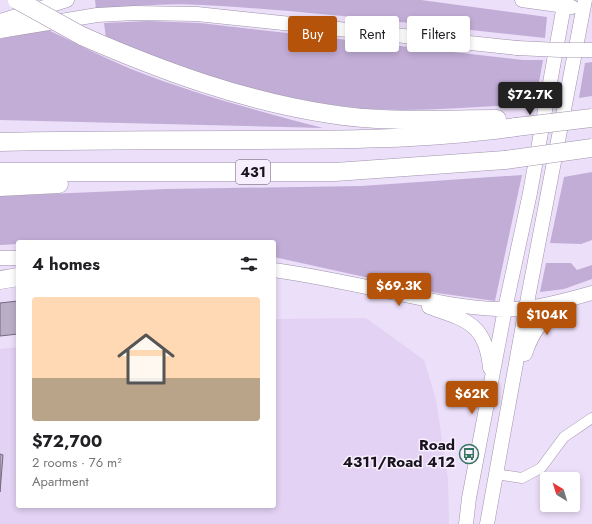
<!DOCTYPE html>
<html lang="en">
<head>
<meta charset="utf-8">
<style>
	:root { --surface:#fff; --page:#f2f2f2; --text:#202124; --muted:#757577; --accent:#b45309 }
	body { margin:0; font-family:Jost,sans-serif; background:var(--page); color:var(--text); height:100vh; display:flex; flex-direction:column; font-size:15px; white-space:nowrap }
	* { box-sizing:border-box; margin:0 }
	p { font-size:13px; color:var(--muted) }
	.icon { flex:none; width:22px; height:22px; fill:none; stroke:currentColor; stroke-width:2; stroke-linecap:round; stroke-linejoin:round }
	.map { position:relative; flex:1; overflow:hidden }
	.panel { position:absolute; left:16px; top:240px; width:260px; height:268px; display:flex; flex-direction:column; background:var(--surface); border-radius:4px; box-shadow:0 2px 6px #0003 }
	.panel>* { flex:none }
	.banner { position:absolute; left:288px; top:16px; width:244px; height:36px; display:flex; gap:8px }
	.needle { width:26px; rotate:322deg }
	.controls { position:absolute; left:540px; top:472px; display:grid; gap:8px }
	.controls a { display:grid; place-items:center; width:40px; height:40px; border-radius:4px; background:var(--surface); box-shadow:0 2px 6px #0003; font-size:20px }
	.price { position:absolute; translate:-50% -34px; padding:0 9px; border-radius:4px; background:var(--accent); color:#fff; font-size:13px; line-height:26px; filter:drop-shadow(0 1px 2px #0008) }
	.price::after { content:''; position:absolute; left:50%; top:24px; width:12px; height:9px; margin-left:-6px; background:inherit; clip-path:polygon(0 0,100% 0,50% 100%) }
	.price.on { background:#222; color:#fff }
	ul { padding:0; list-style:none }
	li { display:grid; align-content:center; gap:8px; height:212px; padding:0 16px }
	li span { display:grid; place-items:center; height:124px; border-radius:4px; color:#555 }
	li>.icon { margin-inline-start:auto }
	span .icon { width:72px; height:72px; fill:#fffc; stroke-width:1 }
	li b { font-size:17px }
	h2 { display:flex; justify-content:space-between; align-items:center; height:48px; padding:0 16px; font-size:17px }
	.pill { padding:0 14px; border-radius:4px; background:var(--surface); box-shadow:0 2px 6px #0003; font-size:14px; line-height:36px }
	.pill.on { background:var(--accent); color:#fff }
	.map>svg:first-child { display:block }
	.built { fill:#e3d2f3 }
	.green { fill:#c2add6 }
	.building { fill:#baadc5; stroke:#74697f }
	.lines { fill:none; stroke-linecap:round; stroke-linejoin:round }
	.minor-casing { stroke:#9f93ab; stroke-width:11 }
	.secondary-casing { stroke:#9f93ab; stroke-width:15 }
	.motorway-casing { stroke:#9f93ab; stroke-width:19 }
	.minor { stroke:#fff; stroke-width:10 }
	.secondary { stroke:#fff; stroke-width:14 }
	.motorway { stroke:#fff; stroke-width:18 }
	.secondary-bridge-casing { stroke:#9f93ab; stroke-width:15; stroke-linecap:butt }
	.motorway-bridge-casing { stroke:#9f93ab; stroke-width:19; stroke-linecap:butt }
	.secondary-bridge { stroke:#fff; stroke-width:14 }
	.motorway-bridge { stroke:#fff; stroke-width:18 }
	.labels { text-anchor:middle; stroke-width:3; stroke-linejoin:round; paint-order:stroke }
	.shield { fill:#f7effe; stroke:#5b5560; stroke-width:1 }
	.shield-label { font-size:14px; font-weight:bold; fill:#18131c }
	.poi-label { font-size:15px; font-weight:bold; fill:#18131c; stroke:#f7effe; text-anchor:end }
</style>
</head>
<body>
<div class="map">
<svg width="592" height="524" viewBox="0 0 592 524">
	<rect width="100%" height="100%" fill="#ecdff9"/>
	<!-- built -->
	<path class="built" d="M366,318L424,360L436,400L448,479L449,524H0V349L18,347V506H274V319Z"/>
	<!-- green -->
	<path class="green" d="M95,0H421L547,17L545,38C431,26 317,11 203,5C167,3 132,6 96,9Z
		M149,21L200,23L523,60H543L535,104C491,106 446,110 402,110C302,110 197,75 106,38L104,23Z
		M46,29C74,42 102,57 131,69C194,94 258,111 323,128L0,120V39Z
		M592,62V96L579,98L585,63Z
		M592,172V240L581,244L550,243L564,177Z
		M522,175L495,301L437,293L274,257V242H18V244L0,245V196L166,189L361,186Z
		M546,263H571L577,270L592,265V279L564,289L540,292Z"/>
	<!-- building -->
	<path class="building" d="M18,301V334L0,336V303Z
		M0,454L3,455L0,492Z"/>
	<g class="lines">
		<defs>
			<path id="minor" d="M495,474L522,478L541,468L564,437L592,418"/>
			<path id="secondary" d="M522,0L572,7
				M0,21L67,0
				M0,31L97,15L134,13L197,14L517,48
				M0,258H18
				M274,270C316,276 358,285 400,294C437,302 488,313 527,308C549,305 571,299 592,293
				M429,307C467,320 486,324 490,368
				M525,354C534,327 544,317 569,305
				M466,524L469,498L505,309L530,193L565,0
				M487,524L526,308L585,0"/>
			<path id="motorway" d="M82,36C162,71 244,101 330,114C385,123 442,119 497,119
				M0,142C82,140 163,140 245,140C335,140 426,140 516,127
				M0,172H335L505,160
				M0,187L59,184
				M0,280L18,277"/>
		</defs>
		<!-- minor casing -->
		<use href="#minor" class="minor-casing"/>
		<!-- secondary casing -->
		<use href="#secondary" class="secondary-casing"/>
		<!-- motorway casing -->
		<use href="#motorway" class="motorway-casing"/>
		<!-- minor -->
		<use href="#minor" class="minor"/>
		<!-- secondary -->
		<use href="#secondary" class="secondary"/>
		<!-- motorway -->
		<use href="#motorway" class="motorway"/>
		<defs>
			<path id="secondary-bridge" d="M517,48L559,50H592"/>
			<path id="motorway-bridge" d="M17,0L82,36
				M516,127L592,118
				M505,160L592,148"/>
		</defs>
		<!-- secondary-bridge casing -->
		<use href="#secondary-bridge" class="secondary-bridge-casing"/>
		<!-- motorway-bridge casing -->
		<use href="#motorway-bridge" class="motorway-bridge-casing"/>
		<!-- secondary-bridge -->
		<use href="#secondary-bridge" class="secondary-bridge"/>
		<!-- motorway-bridge -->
		<use href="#motorway-bridge" class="motorway-bridge"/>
	</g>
	<!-- icons -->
	<defs>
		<symbol id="bus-ring" viewBox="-11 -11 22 22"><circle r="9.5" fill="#f7effe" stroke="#377561" stroke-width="1.5"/><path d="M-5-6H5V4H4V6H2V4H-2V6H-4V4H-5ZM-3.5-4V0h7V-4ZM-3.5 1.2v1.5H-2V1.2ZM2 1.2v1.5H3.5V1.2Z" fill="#377561"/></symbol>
	</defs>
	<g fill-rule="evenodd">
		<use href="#bus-ring" x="458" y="443" width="22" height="22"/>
	</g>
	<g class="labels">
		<!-- shield labels -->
		<rect class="shield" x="236" y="160" width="34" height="24" rx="3"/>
		<g class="shield-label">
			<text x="253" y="177">431</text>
		</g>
		<!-- poi labels -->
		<g class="poi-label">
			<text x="455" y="450">Road<tspan x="455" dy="17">4311/Road 412</tspan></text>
		</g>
	</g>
</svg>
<div class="controls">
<a><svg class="needle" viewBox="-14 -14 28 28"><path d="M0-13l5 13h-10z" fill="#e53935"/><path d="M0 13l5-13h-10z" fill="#757577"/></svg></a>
</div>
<b class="price on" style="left:530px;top:116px">$72.7K</b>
<b class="price" style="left:399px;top:307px">$69.3K</b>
<b class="price" style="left:547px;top:336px">$104K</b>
<b class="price" style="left:472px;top:415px">$62K</b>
<div class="banner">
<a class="pill on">Buy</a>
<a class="pill">Rent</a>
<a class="pill">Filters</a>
</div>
<section class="panel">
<h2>4 homes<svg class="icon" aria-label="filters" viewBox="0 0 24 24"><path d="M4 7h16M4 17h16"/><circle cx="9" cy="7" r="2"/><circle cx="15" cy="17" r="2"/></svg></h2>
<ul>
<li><span style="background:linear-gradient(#ffd9b3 65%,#b9a48a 0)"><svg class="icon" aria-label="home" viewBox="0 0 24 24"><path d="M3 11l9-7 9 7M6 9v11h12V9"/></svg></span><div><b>$72,700</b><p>2 rooms · 76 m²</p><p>Apartment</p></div></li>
</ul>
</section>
</div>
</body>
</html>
